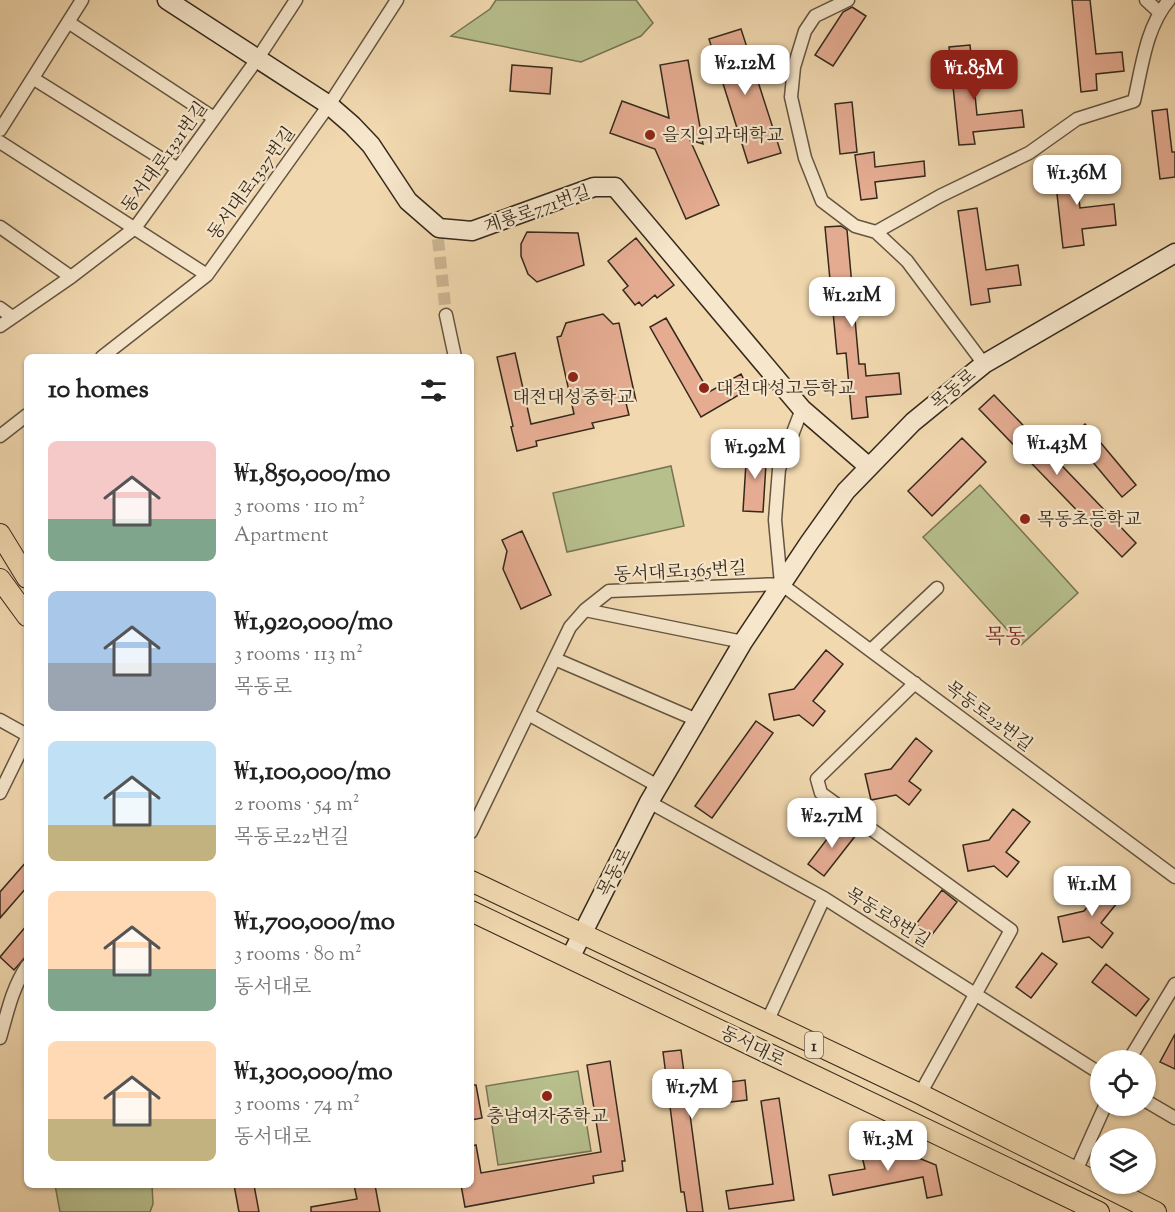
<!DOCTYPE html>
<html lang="en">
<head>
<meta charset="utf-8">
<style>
	:root { --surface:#fff; --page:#f6f6f6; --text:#222; --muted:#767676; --accent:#8f2418 }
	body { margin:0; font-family:"Sorts Mill Goudy","Noto Serif KR",serif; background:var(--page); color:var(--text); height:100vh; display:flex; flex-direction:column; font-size:22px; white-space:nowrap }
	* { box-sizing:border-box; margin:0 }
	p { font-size:20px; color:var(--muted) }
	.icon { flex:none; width:33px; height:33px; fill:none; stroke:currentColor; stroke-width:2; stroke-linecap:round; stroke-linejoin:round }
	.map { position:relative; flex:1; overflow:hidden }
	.panel { position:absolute; left:24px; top:354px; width:450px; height:834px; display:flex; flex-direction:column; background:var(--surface); border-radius:9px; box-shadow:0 2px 4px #0004 }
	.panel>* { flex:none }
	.tools { position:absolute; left:1090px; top:1050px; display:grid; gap:12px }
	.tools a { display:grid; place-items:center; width:66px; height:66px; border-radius:50%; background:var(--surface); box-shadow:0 2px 4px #0004; font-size:30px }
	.price { position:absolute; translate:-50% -51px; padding:0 14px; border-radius:12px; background:#fff; color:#222; font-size:20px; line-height:39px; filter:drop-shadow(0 2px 3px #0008) }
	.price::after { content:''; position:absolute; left:50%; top:36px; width:18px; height:14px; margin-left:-9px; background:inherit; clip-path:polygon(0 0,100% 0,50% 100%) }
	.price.active { background:var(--accent); color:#fff }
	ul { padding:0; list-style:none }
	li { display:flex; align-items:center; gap:18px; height:150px; padding:0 24px }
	li span { display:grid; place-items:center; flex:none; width:168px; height:120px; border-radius:9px; color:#555 }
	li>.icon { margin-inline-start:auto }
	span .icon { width:72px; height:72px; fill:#fffc; stroke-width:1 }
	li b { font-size:26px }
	h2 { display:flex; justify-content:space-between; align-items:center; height:72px; padding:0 24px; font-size:26px }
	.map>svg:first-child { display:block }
	.green { fill:#b7bf8d; stroke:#767454; stroke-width:1.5 }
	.building { fill:#e5ac92; stroke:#35291c; stroke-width:1.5 }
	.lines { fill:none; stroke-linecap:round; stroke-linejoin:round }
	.street-tunnel { stroke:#cbb592; stroke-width:12; stroke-dasharray:12 6; stroke-linecap:butt }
	.street-casing { stroke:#645541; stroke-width:15 }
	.secondary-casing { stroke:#35291c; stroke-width:21 }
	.primary-casing { stroke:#35291c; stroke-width:22 }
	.street { stroke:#f6e6cb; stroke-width:12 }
	.secondary { stroke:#f6e6cb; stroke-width:18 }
	.primary { stroke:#f1d8af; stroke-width:20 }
	.poi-dot { fill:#8f2418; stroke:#f6e6cb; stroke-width:2 }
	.labels { text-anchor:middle; stroke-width:4.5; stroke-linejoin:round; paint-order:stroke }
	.shield { fill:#f6e6cb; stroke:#6f6250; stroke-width:1.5 }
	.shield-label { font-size:16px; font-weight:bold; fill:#35291c }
	.poi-label { font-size:18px; fill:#35291c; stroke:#f6e6cb; text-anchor:start }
	.street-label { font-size:18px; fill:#35291c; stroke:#f6e6cb }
	.quarter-label { font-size:21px; fill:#7a1f14; stroke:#f6e6cb }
</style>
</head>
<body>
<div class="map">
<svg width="1175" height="1212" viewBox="0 0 1175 1212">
	<rect width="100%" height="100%" fill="#f1d8af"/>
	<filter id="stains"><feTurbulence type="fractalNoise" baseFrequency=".00333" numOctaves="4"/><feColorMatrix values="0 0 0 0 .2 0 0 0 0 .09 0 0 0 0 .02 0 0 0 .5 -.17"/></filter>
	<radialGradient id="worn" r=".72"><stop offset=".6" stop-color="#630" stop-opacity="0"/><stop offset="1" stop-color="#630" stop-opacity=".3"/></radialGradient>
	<!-- green -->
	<path class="green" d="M496,0H636L653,23L641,36L581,62L451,36L490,9Z
		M671,466L684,526L567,552L553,493Z
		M980,485L1078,593L1021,645L923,537Z
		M578,1071L591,1151L498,1165L486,1086Z
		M55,1185H152L153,1204L150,1212H60Z"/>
	<!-- building -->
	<path class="building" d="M1072,0H1090L1096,54L1122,52L1124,71L1096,74L1097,90L1081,92Z
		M852,7L866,16L833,66L815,55L843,12Z
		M741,29L781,153L748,163L709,39Z
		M970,45L977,115L1022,110L1024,127L973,132L975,144L959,145L949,47Z
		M688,60L703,144L690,140L719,205L686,219L655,149L610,133L622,101L669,118L660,65Z
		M512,65L552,68L550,94L510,91Z
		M852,102L857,152L840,154L835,104Z
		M1167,109L1172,152H1175V177L1160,179L1152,111Z
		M874,152L875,167L924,161L925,176L875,182L877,198L861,200L855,155Z
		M1074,156L1080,208L1114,204L1116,225L1082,229L1084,245L1063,248L1053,158Z
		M977,208L986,270L1018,265L1021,285L988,289L990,302L971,305L958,211Z
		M841,226L847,230L859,364H865L866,376L899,373L901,394L866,397L868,417L852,419L846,353L837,354L825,227Z
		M527,232L578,233L584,265L537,282L528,274L521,256V244Z
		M636,238L674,285L657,298L655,295L642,306L639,302L635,305L623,290L628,286L608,261Z
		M603,314L613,324L619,323L636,401L626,403L629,415L592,423L594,428L536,441L537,446L517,451L511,427L513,426L497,357L515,353L531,424L574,414L557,337L561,336L566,323Z
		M666,318L709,392L741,374L749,389L701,417L650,327Z
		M994,395L1136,543L1122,557L979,409Z
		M1085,424L1136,485L1122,497L1071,436Z
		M962,438L986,462L932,516L908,491Z
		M747,447L767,448L763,512L743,511Z
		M522,531L551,595L521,609L503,569L507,551L502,540Z
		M826,650L843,664L813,701L825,711L813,726L799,715L774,720L769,694L794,689Z
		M756,721L773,733L712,818L695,806Z
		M916,738L932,751L909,781L921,790L909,805L896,795L871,800L865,774L891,769Z
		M1013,809L1030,822L1006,852L1019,862L1007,877L994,866L968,871L963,845L989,840Z
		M840,822L856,835L824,876L808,864Z
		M27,861V887L0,918V892Z
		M1108,880L1125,893L1101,923L1113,933L1102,948L1089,937L1063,942L1058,917L1084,911Z
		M942,890L957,902L931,936L916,924Z
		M27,925V955L14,970L0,957Z
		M1042,953L1057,964L1031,998L1016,987Z
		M1106,964L1149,999L1136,1016L1092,982Z
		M1175,1034V1069L1160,1062Z
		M681,1050L686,1088L745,1080L747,1100L689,1107L703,1212H687L684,1192H681L663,1052Z
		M610,1061L625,1161H622L623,1171L593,1176L594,1183L465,1207L461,1185H471V1146L476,1145L481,1173L601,1152L587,1065Z
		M471,1085H476L482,1118L471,1120Z
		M779,1098L794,1200L729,1209L726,1191L773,1184L761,1101Z
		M889,1146L936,1165L942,1195L927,1198L923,1177L833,1195L829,1175L865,1169L861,1152Z
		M234,1185H254L259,1212H239Z
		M354,1185H375L380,1212H311V1207L357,1199Z"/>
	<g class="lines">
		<!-- street-tunnel -->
		<path class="street-tunnel" d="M438,239L446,315"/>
		<defs>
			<path id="street" d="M848,0L815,16L805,31L794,67L791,97L805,158L822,201L855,226L876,232L907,261L984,364
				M1146,0L1159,12
				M68,22L214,118
				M34,79L178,169
				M0,130L82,0
				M0,142L207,275
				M0,227L71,277
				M876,232L940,196L1029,153L1077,119L1134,101C1142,67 1146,27 1169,0
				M0,308L11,316
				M446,315L455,357
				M0,326L71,277L135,228L258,58L296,0
				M102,357L207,275L329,105L397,0
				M0,436L27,415
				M781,584L1175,877
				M781,584L775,520L779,469L802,409
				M585,610L743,642
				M871,650L937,588
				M555,659L697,720
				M915,683L817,779L821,793L1011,930L920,1094
				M528,714L658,786
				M0,720L27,735
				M0,793L27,738
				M649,802L824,898L1101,1074
				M471,832L570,627L585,610L609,591L781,584
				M767,1022L824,898
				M0,1038C7,1014 12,988 27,966
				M1129,1060L1175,984
				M1146,1101L1175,1118
				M1075,1173L1105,1106"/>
			<path id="secondary" d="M167,0L329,105L352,125L371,145L408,201L439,228L472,231L594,187H615L802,409L869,467
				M570,958L649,802L743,642L809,543L846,491L913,422L984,364L1175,253"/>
			<path id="primary" d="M0,534L27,578
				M0,579L27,616
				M471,881L920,1094L1156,1212
				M471,911L1099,1212"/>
		</defs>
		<!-- street casing -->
		<use href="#street" class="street-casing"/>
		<!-- secondary casing -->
		<use href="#secondary" class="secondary-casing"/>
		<!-- primary casing -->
		<use href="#primary" class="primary-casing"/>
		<!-- street -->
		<use href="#street" class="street"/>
		<!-- secondary -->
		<use href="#secondary" class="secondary"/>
		<!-- primary -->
		<use href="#primary" class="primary"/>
	</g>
	<!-- markers -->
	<g class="poi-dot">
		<circle cx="650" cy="135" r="6"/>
		<circle cx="573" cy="377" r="6"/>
		<circle cx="704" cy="388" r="6"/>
		<circle cx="1025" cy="519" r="6"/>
		<circle cx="547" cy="1096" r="6"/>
	</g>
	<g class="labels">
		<!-- shield labels -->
		<rect class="shield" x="805" y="1032" width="18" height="26" rx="4.5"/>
		<g class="shield-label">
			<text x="814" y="1051">1</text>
		</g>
		<!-- poi labels -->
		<g class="poi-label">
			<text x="662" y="141">을지의과대학교</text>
			<text x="716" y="394">대전대성고등학교</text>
			<text x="573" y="403" text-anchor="middle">대전대성중학교</text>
			<text x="1037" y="525">목동초등학교</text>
			<text x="547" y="1122" text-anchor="middle">충남여자중학교</text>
		</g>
		<!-- street labels -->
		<g class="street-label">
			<text transform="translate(164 157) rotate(-54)" y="6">동서대로1321번길</text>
			<text transform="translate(251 183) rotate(-54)" y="6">동서대로1327번길</text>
			<text transform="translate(537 209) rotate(-19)" y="6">계룡로771번길</text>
			<text transform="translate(953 389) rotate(-40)" y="6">목동로</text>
			<text transform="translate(680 571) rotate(-3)" y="6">동서대로1365번길</text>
			<text transform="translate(989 716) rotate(37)" y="6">목동로22번길</text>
			<text transform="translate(614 872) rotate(-63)" y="6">목동로</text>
			<text transform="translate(888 917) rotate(32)" y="6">목동로8번길</text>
			<text transform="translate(753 1046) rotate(26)" y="6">동서대로</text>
		</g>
		<!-- quarter labels -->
		<g class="quarter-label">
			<text x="1005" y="643">목동</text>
		</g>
	</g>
	<rect width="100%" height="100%" filter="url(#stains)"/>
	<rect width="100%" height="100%" fill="url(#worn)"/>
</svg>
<div class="tools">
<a><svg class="icon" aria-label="locate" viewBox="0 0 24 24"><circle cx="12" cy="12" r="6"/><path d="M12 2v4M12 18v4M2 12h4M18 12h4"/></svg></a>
<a><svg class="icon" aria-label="layers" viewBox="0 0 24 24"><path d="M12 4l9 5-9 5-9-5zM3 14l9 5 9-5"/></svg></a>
</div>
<b class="price" style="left:745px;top:96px">₩2.12M</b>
<b class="price active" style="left:974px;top:101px">₩1.85M</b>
<b class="price" style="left:1077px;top:206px">₩1.36M</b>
<b class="price" style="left:852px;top:328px">₩1.21M</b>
<b class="price" style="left:1057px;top:476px">₩1.43M</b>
<b class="price" style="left:755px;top:480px">₩1.92M</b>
<b class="price" style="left:832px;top:849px">₩2.71M</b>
<b class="price" style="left:1092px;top:917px">₩1.1M</b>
<b class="price" style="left:692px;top:1120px">₩1.7M</b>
<b class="price" style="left:888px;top:1172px">₩1.3M</b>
<section class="panel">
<h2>10 homes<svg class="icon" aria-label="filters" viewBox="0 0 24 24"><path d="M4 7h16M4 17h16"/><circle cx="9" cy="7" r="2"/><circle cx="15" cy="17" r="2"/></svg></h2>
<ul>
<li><span style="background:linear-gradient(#f6c9c9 65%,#7fa58c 0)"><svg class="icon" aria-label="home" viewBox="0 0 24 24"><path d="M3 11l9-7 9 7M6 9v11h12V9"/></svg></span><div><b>₩1,850,000/mo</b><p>3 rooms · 110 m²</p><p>Apartment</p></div></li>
<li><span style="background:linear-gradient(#a9c7e8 60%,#9aa5b1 0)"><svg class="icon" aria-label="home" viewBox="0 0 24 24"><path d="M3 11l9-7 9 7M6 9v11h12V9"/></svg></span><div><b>₩1,920,000/mo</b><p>3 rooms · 113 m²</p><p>목동로</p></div></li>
<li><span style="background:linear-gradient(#bfe0f5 70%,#c2b280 0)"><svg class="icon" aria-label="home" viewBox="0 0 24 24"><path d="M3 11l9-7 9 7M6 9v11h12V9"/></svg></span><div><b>₩1,100,000/mo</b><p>2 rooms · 54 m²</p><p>목동로22번길</p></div></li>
<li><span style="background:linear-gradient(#ffd9b3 65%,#7fa58c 0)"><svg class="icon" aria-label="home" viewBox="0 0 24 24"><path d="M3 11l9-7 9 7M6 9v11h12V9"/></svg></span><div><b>₩1,700,000/mo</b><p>3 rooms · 80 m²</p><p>동서대로</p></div></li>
<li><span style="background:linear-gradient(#ffd9b3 65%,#c2b280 0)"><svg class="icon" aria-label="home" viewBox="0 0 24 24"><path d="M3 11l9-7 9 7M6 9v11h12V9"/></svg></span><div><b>₩1,300,000/mo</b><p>3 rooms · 74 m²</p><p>동서대로</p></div></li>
</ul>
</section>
</div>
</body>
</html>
